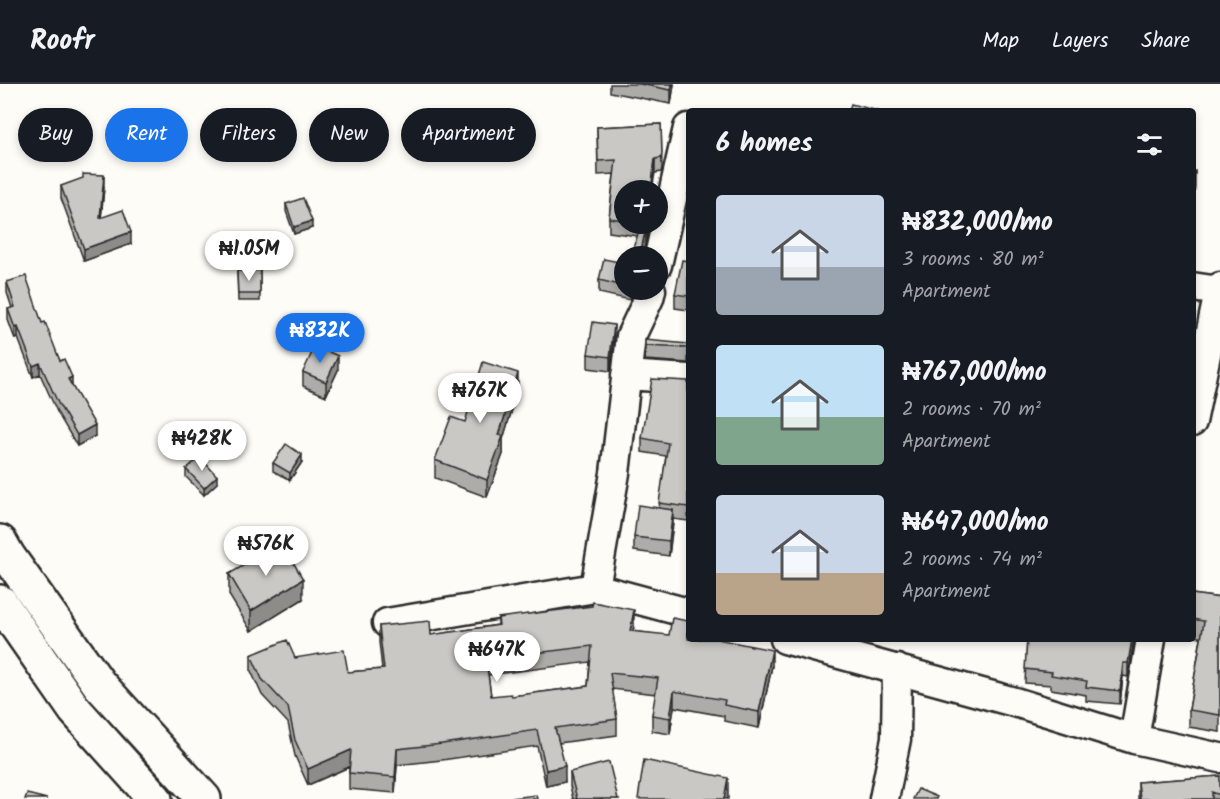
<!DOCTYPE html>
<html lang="en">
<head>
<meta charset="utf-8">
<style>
	:root { --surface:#171b24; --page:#242831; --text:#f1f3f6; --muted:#9ea1a6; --line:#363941; --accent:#1a73e8 }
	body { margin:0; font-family:Kalam,sans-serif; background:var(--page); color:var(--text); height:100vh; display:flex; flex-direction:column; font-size:22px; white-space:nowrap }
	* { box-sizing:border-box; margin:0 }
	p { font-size:20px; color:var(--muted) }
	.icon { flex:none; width:33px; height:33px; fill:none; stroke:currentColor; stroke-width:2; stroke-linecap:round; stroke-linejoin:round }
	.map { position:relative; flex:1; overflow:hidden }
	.panel { position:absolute; left:686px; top:24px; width:510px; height:534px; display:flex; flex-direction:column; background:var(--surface); border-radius:6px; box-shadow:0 3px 9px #0003 }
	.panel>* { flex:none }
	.top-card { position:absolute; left:18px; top:24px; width:570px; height:54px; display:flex; gap:12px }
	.buttons { position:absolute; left:614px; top:96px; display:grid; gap:12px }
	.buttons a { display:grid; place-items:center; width:54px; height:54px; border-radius:50%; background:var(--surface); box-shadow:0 3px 9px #0003; font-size:30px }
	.price { position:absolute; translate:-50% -51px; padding:0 14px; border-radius:21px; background:#fff; color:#222; font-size:20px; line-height:39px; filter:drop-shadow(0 2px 3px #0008) }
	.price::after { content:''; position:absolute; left:50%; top:36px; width:18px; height:14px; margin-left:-9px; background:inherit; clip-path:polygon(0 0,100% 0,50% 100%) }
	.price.on { background:var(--accent); color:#fff }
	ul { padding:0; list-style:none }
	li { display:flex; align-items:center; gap:18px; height:150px; padding:0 30px }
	li span { display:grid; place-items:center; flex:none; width:168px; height:120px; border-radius:6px; color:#555 }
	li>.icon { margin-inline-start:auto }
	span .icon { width:72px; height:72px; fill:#fffc; stroke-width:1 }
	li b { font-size:26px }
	h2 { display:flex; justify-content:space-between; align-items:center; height:72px; padding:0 30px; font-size:26px }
	.pill { padding:0 21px; border-radius:27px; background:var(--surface); box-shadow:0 3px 9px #0003; font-size:21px; line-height:54px }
	.pill.on { background:var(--accent); color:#fff }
	header { display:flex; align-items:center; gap:36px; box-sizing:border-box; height:84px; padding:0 30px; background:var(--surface); border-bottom:2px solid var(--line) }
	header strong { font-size:28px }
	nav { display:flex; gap:33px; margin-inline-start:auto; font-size:21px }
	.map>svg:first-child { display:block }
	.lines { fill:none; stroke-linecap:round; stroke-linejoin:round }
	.street-casing { stroke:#2b2b2b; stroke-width:33 }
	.highway-casing { stroke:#2b2b2b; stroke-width:38 }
	.street { stroke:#fdfcf7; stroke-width:28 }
	.highway { stroke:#fdfcf7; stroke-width:33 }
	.wall { fill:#adaca9; stroke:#2b2b2b; stroke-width:1.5; fill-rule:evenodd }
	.shaded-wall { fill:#8d8c89; stroke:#2b2b2b; stroke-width:1.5 }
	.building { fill:#c9c8c4; stroke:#2b2b2b; stroke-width:1.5; fill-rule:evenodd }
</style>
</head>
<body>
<header>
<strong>Roofr</strong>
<nav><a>Map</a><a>Layers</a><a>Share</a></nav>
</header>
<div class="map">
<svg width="1220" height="715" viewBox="0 0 1220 715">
	<rect width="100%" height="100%" fill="#fdfcf7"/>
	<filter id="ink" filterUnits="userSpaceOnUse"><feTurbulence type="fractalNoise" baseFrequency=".0167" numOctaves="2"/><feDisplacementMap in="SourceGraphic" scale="12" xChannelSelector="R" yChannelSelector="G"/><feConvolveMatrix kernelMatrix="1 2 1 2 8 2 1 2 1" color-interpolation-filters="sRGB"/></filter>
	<g filter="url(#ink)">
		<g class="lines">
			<defs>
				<path id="street" d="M657,181L688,44
					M1192,203L1219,207
					M626,291L688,295
					M1192,338L1220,203
					M595,504L615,389L631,252L649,214L651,206
					M387,539L595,504L688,529
					M785,555L1018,619L1134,655L1220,674
					M1134,655L1151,555
					M884,715L896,655L897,585"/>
				<path id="highway" d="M0,458L8,472L99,600L204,715
					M0,518L75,626L155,715"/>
			</defs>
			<!-- street casing -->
			<use href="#street" class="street-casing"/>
			<!-- highway casing -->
			<use href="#highway" class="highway-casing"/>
			<!-- street -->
			<use href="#street" class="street"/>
			<!-- highway -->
			<use href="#highway" class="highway"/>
		</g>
		<!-- wall -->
		<path class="wall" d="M610,0H674L671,20L610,8Z
			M661,40L662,84L661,88L655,89L624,106V140H648L642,172H630L638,152L609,148V134L614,90L598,91L597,43Z
			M61,102L104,103L101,134L131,160L84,177L61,114Z
			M286,120L312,144L294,150L286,127Z
			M688,177V226L675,224V210Z
			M624,179V206H634L630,216L599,209V196Z
			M260,186V217H238L237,187Z
			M7,198L42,239L72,302L95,352L77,362L58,330L40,290L33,293L18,254L15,255L8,236V225L12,224L7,209Z
			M614,255L610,287L588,284V270Z
			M688,260V279L645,276V262Z
			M338,286L326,312L303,302V288Z
			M688,297V437L673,435L669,472L634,467V453L659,424L666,372L642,368V354Z
			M518,306L503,355V370L487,413L435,394V376L465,338Z
			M302,378L290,396L273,387V379Z
			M186,385L217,399L204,411L186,393Z
			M229,490L303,515L251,547L229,511Z
			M1192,510L1220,514V648L1189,643V626L1201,553L1192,552Z
			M498,534L634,542L633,547L688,555L772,582L759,644L724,637V632L674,623L670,650L652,647V631L656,610L612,605L617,635V651L559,659L565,698L546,702L537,662L442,676L397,681L395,709L349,705V683L308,701L295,672L288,639L262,611L251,587V571L295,574L348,588L382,585L379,558V542L431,551L498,541ZM590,578L588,602L512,612H491L488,591Z
			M1027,555H1134L1128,593L1123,592L1120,620L1086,617V611L1051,605V601L1025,599Z
			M570,688L618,715H573L570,702Z
			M1220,692V715H1138V698Z"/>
		<!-- shaded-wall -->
		<path class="shaded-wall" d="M672,0H674L671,20V6Z
			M655,75V89L652,106H651Z
			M1195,87V104L1192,123V106Z
			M104,91V103L100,146V134Z
			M312,137V144L294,150V143Z
			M646,140H648L646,153Z
			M646,144V156L642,172H641V166Z
			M131,148V160L84,177V165Z
			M630,206H634L630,216Z
			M614,241V255L610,287V273Z
			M18,243V254L15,255V244Z
			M338,272V286L326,312V298Z
			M40,279V290L33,293V282Z
			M518,289V306L503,355V370L487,413V396L499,351Z
			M72,293V304L68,295Z
			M95,341V352L77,362V351Z
			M302,371V378L290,396V389Z
			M217,392V399L204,411V404Z
			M673,426V440L669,472V457Z
			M303,495V515L251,547V527Z
			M634,526V542L630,563V547Z
			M1132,555H1134L1128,593V579Z
			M772,566V582L759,644V628Z
			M1123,579V592L1120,620V607Z
			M674,607V623L670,650V634Z
			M397,665V681L395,709V693Z
			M351,666V682L308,701V685Z
			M565,682V698L546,702V686Z
			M728,694V715H724Z"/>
		<!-- building -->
		<path class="building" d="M640,0H672L671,6Z
			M851,20L878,27H849Z
			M661,40L662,70L661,74L655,75L651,106H624V136L609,134L616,76L598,77L597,43Z
			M1192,87H1195L1192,106Z
			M83,90L104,91L100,134L123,126L131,148L84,165L61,102L83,94Z
			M303,114L312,137L294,143L286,120Z
			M641,142L646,144L641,166V172H630Z
			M604,175L624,179V202L599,196Z
			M682,176L688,177V212L675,210Z
			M260,186V210H238L237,187Z
			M26,192L42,239L45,238L60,277L64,275L72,293L68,295L95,341L77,351L58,319L40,279L33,282L18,243L15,244L8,225L15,223L7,198Z
			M1192,216H1196L1194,238H1192Z
			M593,238L614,241L610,273L588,270Z
			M645,256L688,260V264L645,262Z
			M315,262L338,272L326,298L303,288Z
			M483,278L518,289L499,351L503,352L487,396L435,376L451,333L465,338Z
			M652,295L688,297V423L659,419L668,359L642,354Z
			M286,360L302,371L290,389L273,379Z
			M200,373L217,392L204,404L186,385Z
			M638,421L673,426L669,457L634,453Z
			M282,459L303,495L251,527L229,490Z
			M1192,510L1220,514V631L1189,626L1204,537L1192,535Z
			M593,518L634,526L630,547L669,551L672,534L688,537V555H717L772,566L759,628L724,621L725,616L674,607L670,634L652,631L658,594L610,589L617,635L555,644L565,682L546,686L537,646L442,660L397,665L395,693L349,689L351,666L308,685L295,656L288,623L262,595L251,571L287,556L295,574L344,566L348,588L384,585L379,542L430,537L431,551L499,541L498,534L592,522ZM592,562L588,602L512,612L511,610L491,612L486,575Z
			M1027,555H1132L1128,579H1123L1120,607L1086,603L1087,597L1051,591L1052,588L1025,585Z
			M644,676L728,694L724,715H638Z
			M609,678L618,715H577L570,688Z
			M1220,692V711L1212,708V715H1140L1138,698Z
			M918,705L937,713L936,715H913Z
			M27,710L47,715H25Z
			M536,711L537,715H503Z"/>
	</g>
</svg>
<div class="buttons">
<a>+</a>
<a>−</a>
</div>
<b class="price" style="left:249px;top:198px">₦1.05M</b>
<b class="price on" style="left:320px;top:280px">₦832K</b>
<b class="price" style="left:480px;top:340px">₦767K</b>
<b class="price" style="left:202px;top:388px">₦428K</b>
<b class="price" style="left:266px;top:493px">₦576K</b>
<b class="price" style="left:497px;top:599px">₦647K</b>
<div class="top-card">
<a class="pill">Buy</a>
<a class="pill on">Rent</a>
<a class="pill">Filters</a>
<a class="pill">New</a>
<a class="pill">Apartment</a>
</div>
<section class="panel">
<h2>6 homes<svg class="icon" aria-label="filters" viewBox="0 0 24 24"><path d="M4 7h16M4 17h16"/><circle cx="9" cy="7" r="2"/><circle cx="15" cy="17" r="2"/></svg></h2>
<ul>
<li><span style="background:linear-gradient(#c9d6e8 60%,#9aa5b1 0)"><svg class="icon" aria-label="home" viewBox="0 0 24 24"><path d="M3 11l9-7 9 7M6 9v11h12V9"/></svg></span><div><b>₦832,000/mo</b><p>3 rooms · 80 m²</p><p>Apartment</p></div></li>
<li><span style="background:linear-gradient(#bfe0f5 60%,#7fa58c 0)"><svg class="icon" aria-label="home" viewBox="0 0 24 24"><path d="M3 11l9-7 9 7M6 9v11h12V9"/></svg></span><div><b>₦767,000/mo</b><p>2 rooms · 70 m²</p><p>Apartment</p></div></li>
<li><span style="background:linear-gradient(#c9d6e8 65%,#b9a48a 0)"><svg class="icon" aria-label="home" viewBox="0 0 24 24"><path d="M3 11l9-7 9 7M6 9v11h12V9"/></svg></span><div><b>₦647,000/mo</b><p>2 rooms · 74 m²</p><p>Apartment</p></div></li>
</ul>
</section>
</div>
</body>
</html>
